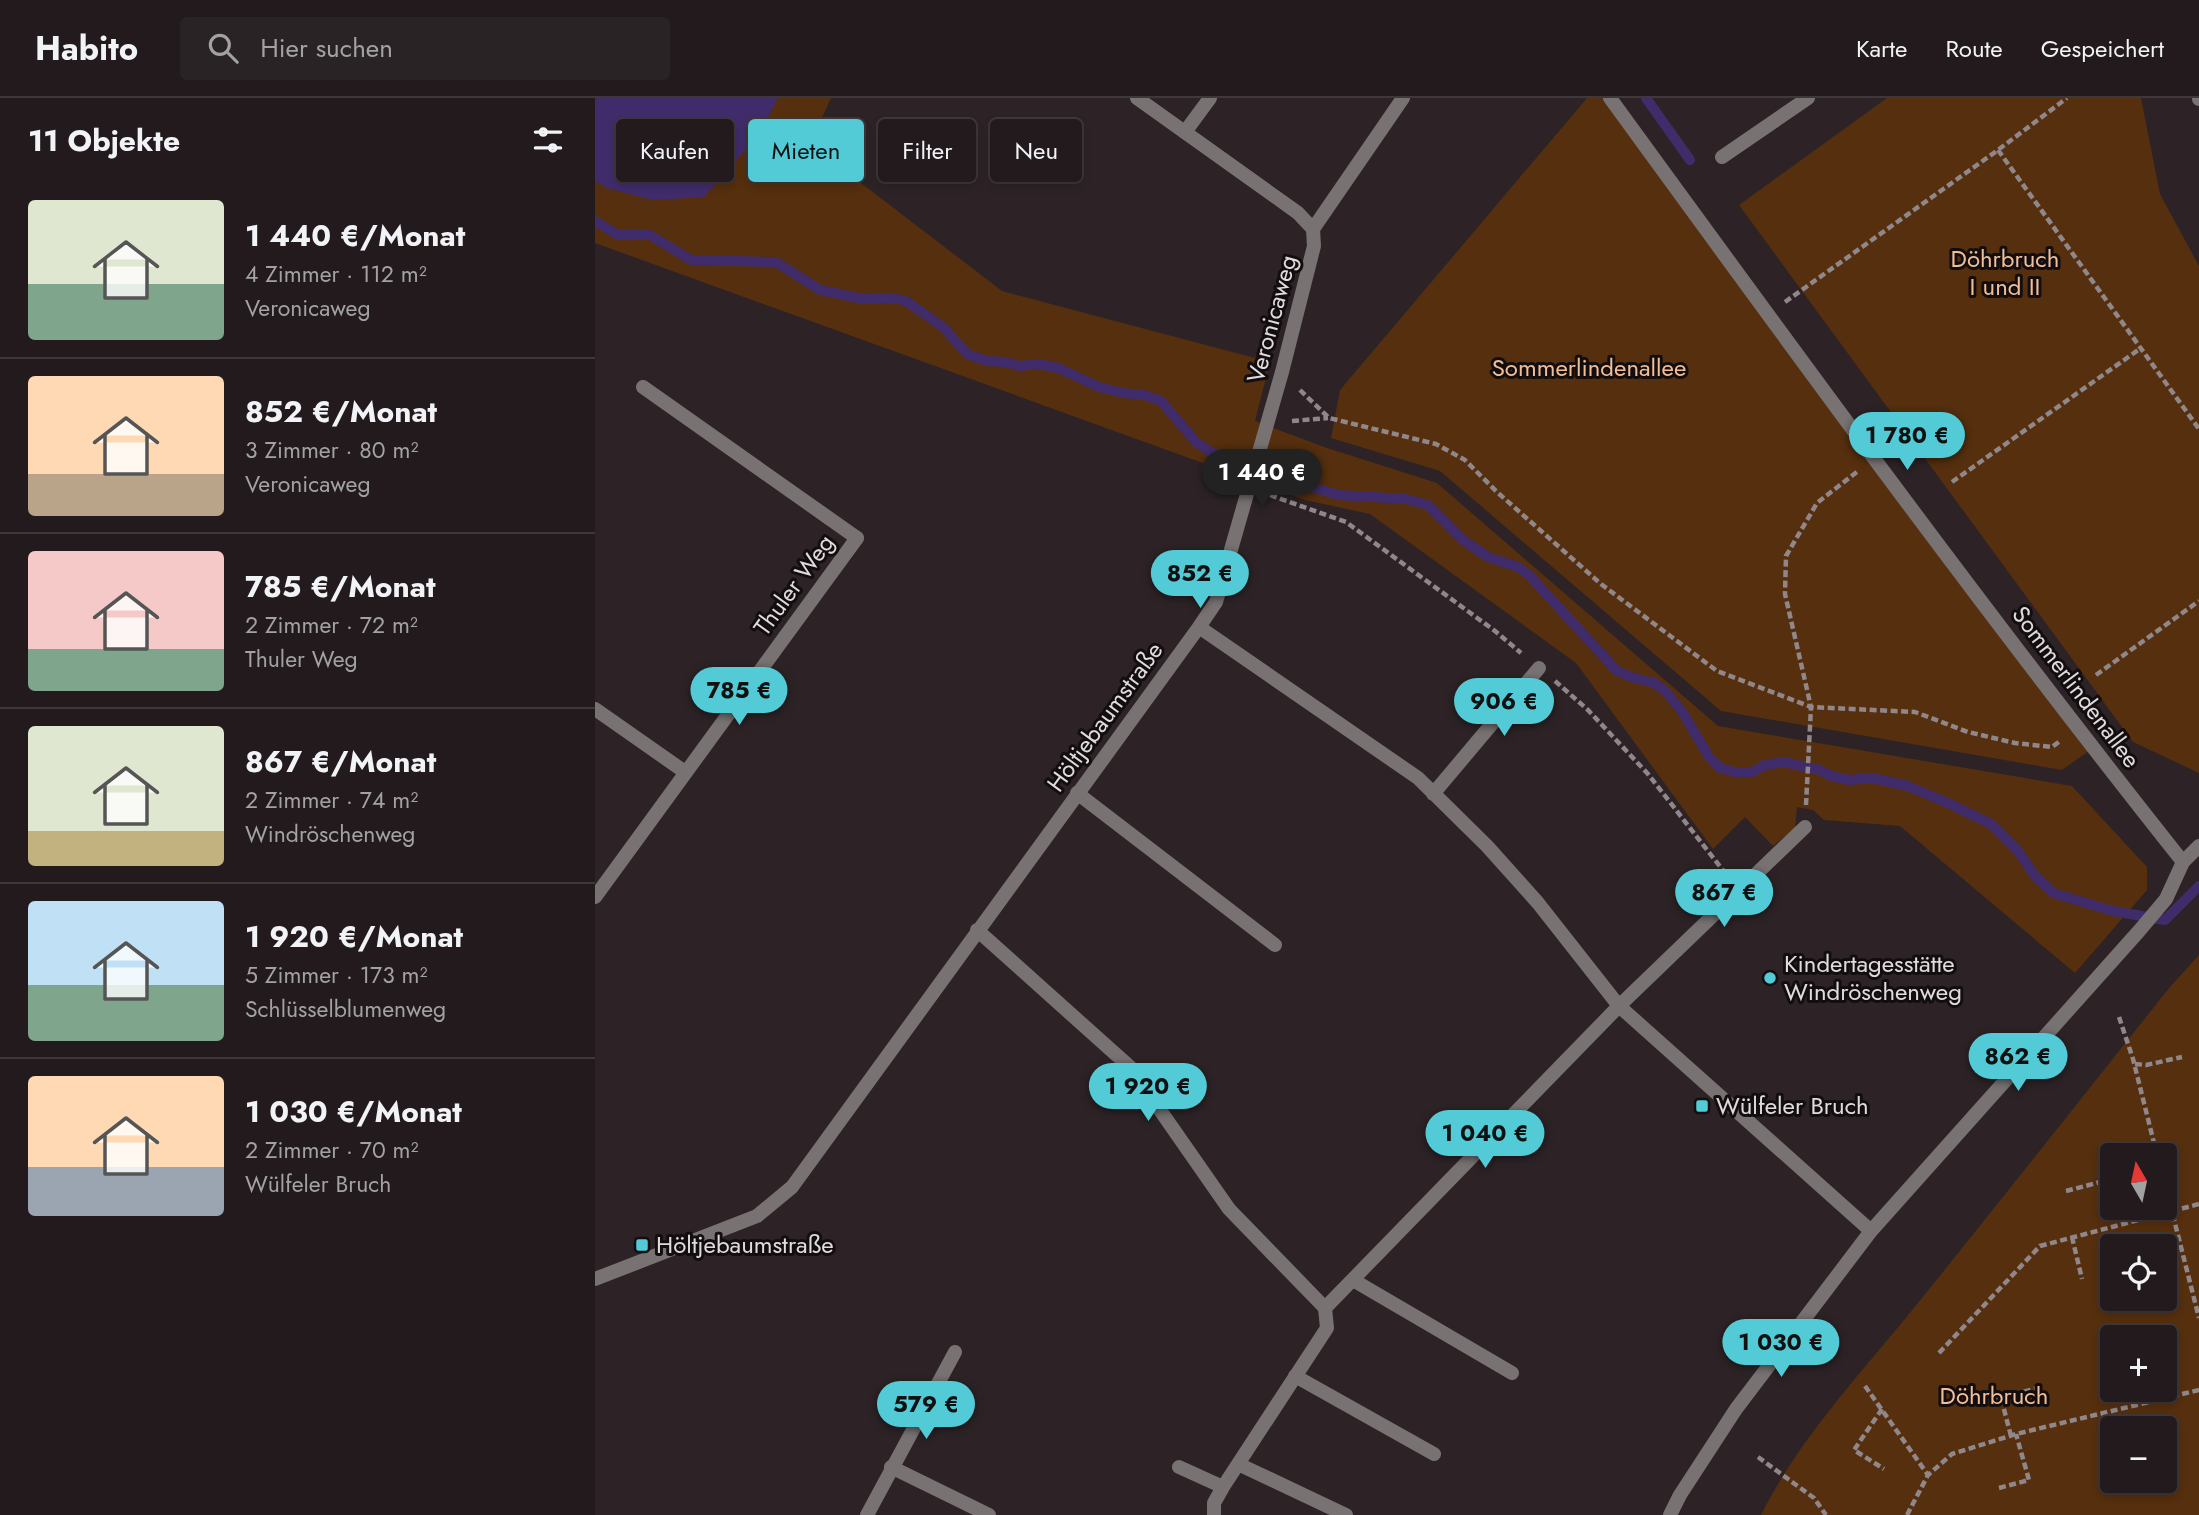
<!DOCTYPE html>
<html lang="de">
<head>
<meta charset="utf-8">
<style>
	:root { --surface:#221a1c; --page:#2a2325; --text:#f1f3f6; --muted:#a2a1a3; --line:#3f383b; --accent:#52cbd7 }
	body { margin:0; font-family:Jost,sans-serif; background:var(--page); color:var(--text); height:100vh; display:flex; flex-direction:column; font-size:26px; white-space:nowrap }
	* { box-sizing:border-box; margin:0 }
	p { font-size:23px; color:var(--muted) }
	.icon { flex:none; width:38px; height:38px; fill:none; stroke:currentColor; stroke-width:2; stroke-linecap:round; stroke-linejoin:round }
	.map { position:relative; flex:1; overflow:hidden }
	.panel { display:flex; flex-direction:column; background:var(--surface); width:595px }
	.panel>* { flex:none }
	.guide { position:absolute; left:21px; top:21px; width:665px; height:63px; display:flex; gap:14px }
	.needle { width:46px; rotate:351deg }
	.fabs { position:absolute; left:1505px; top:1045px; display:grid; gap:14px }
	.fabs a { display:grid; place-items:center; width:77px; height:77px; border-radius:7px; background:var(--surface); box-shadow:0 4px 10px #0003,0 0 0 2px var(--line); font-size:35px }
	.price { position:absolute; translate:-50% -60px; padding:0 16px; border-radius:24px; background:var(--accent); color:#111; font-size:23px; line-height:46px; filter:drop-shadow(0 2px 4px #0008) }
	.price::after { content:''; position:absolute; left:50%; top:42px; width:21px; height:16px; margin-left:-10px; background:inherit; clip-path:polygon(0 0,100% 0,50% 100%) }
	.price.active { background:#222; color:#fff }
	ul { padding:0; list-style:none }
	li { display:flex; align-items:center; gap:21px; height:175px; padding:0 28px }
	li+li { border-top:2px solid var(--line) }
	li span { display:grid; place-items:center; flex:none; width:196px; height:140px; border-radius:7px; color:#555 }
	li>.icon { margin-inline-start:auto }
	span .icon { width:84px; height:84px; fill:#fffc; stroke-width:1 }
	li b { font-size:30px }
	h2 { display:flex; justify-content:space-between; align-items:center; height:84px; padding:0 28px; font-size:30px }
	.tag { padding:0 24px; border-radius:7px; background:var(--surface); box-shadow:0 4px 10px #0003,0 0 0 2px var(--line); font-size:24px; line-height:63px }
	.tag.active { background:var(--accent); color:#111 }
	header { display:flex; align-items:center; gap:42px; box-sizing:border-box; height:98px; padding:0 35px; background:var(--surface); border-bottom:2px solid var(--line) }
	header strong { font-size:33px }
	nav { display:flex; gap:38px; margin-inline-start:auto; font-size:24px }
	.search { width:490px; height:63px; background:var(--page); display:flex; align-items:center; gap:18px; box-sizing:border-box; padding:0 24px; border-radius:7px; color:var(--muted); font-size:26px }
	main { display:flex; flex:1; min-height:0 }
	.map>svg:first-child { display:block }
	.green { fill:#552f0e; fill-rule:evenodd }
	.water { fill:#402c6a }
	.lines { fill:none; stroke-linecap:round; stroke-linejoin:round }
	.stream { stroke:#402c6a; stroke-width:10 }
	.path { stroke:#90878a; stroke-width:4.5; stroke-dasharray:7 3.5; stroke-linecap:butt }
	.lane { stroke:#787372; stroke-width:14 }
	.street { stroke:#787372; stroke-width:14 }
	.poi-dot { fill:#52cbd7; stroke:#120e0f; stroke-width:2.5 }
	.labels { text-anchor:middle; stroke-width:6; stroke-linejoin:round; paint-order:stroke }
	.park-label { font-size:24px; fill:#f3bd96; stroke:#120e0f }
	.street-label { font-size:24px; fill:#e2dbdd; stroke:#120e0f }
	.poi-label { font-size:24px; fill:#e2dbdd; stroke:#120e0f; text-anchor:start }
</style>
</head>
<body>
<header>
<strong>Habito</strong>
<div class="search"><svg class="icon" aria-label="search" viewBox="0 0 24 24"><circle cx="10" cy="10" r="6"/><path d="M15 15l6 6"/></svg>Hier suchen</div>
<nav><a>Karte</a><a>Route</a><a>Gespeichert</a></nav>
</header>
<main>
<section class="panel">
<h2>11 Objekte<svg class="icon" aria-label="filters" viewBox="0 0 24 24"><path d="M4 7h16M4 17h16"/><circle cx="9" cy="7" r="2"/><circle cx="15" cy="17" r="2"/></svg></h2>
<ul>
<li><span style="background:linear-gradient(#dfe7d0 60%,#7fa58c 0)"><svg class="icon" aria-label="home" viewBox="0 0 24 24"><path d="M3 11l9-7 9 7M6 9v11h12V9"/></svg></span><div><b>1 440 €/Monat</b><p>4 Zimmer · 112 m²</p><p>Veronicaweg</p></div></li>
<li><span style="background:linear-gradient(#ffd9b3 70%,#b9a48a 0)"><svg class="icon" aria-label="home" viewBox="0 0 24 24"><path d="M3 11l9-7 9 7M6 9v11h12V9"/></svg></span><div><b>852 €/Monat</b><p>3 Zimmer · 80 m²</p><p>Veronicaweg</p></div></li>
<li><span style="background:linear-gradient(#f6c9c9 70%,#7fa58c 0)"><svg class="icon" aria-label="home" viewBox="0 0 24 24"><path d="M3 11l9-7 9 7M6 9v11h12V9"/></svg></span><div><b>785 €/Monat</b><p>2 Zimmer · 72 m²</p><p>Thuler Weg</p></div></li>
<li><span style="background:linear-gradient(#dfe7d0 75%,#c2b280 0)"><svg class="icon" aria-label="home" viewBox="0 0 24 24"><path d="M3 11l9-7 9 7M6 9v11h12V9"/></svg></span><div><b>867 €/Monat</b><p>2 Zimmer · 74 m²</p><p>Windröschenweg</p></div></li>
<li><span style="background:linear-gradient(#bfe0f5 60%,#7fa58c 0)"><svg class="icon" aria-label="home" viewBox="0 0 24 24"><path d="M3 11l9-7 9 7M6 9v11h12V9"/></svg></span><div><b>1 920 €/Monat</b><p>5 Zimmer · 173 m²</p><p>Schlüsselblumenweg</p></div></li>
<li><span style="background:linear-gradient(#ffd9b3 65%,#9aa5b1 0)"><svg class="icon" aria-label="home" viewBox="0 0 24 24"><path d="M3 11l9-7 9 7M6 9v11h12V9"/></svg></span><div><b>1 030 €/Monat</b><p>2 Zimmer · 70 m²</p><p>Wülfeler Bruch</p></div></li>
</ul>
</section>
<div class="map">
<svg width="1604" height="1417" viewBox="0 0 1604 1417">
	<rect width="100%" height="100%" fill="#2d2326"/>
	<!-- green -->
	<path class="green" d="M0,0H236L215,46L407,193L675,264L660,323L729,349L842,385L1123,628L1477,688L1552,769V792L1480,875L1305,728L1229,722L1218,712L1202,709L1200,730L1178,748L1150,719L1118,751L981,565L775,416L710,402L0,145Z
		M992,0H1015L1498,650L1467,672L1126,613L845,373L736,340L745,292Z
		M1292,0H1546L1565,96L1604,168V675L1538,644L1144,107Z
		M1604,857V1417H1166C1206,1337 1271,1270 1327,1200C1410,1097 1492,993 1575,889ZM1517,1057H1570V1110H1517ZM1517,1148H1570V1200H1517ZM1570,1239V1292H1517V1239ZM1570,1330V1382H1517V1330Z"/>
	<!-- water -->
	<path class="water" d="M0,0H183C165,38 137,69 109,99L57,102L12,90L0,83Z"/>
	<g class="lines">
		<!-- stream -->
		<path class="stream" d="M1051,0L1095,62
			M0,123L23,137H55L96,162L181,164L225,192L268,201L298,200L311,203L348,229L372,256L392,263L410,264L425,268L443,266L463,270L504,289L528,295L549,297L566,303L601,344L617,355L640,360
			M677,368L710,387L743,397L811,401L833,407L868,442L893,459L923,469L934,477L1022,573L1039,580L1060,585L1072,595L1088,615L1114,659L1125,670L1139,674H1157L1170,667L1189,664L1225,672L1236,678L1254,682L1277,680L1313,688L1353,705L1396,726L1423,753L1440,778L1458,795L1518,813L1570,822L1604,788"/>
		<!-- path -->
		<path class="path" d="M1403,52L1604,331
			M1190,204L1403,52L1472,0
			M705,292L734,320L841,346L870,362L902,394L1006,486L1122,573L1216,609L1320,614L1373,634L1420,645L1457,649L1465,643
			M697,323L733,320
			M1357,384L1546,250
			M675,397L751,424L900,533L926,555
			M1501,577L1604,503
			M960,583L993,612L1053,676L1130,775
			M1211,707L1216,609L1190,496L1191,458L1222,405L1263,373
			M1524,919L1538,961L1562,1057
			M1540,966L1551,967L1587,959
			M1570,1086L1604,1220
			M1471,1093L1517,1081
			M1477,1139L1487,1181
			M1344,1255L1445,1148L1604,1106
			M1270,1288L1333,1377
			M1376,1306L1406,1300
			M1287,1311L1259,1352L1289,1371
			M1416,1338L1406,1300L1446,1289
			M1163,1359L1219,1400L1231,1417
			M1404,1390L1434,1382L1421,1336
			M1312,1417L1333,1377L1357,1356L1421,1336L1604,1292"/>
		<!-- lane -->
		<path class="lane" d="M590,34L615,0
			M1127,59L1213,0
			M718,131L808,0
			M48,289L262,440
			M0,611L90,674
			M482,695L680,847
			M758,1182L917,1275
			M700,1278L839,1356
			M643,1366L751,1417
			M296,1369L394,1417
			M584,1369L628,1389L732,1230L730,1210
			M619,1417V1405L628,1389"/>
		<!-- street -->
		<path class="street" d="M542,0L703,115L718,131L719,148L687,274L621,504L604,529
			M1015,0C1202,257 1390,515 1588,764
			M1604,0V1
			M838,696L944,570
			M0,799L262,440
			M382,832L535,969L634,1111L730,1210L1024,908L1210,729
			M0,1181L162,1118L197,1089L604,529L823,680L892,748L943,805L1024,908L1276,1133
			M272,1417L360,1254
			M1075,1417L1085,1397L1141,1311L1276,1133L1544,833L1571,801L1588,764L1604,748"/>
	</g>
	<!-- markers -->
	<g class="poi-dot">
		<circle cx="1175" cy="880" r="7"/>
		<rect x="1100" y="1001" width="14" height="14" rx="3.5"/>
		<rect x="40" y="1140" width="14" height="14" rx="3.5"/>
	</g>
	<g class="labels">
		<!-- park labels -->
		<g class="park-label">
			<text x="1410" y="169">Döhrbruch<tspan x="1410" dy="28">I und II</tspan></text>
			<text x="994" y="278">Sommerlindenallee</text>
			<text x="1399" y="1306">Döhrbruch</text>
		</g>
		<!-- street labels -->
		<g class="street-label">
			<text transform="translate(677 221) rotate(-75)" y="8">Veronicaweg</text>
			<text transform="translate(199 487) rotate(-54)" y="8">Thuler Weg</text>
			<text transform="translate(1481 589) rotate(53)" y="8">Sommerlindenallee</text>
			<text transform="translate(510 619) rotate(-54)" y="8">Höltjebaumstraße</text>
		</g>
		<!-- poi labels -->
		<g class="poi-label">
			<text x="1189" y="874">Kindertagesstätte<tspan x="1189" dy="28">Windröschenweg</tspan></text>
			<text x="1121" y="1016">Wülfeler Bruch</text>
			<text x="61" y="1155">Höltjebaumstraße</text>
		</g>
	</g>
</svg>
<div class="fabs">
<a><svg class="needle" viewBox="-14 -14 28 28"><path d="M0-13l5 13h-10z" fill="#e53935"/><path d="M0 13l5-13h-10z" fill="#a2a1a3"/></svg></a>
<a><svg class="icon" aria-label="locate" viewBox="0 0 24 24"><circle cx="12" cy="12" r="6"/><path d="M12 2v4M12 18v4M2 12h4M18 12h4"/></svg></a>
<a>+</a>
<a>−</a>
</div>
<b class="price" style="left:1312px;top:374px">1 780 €</b>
<b class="price active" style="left:667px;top:411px">1 440 €</b>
<b class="price" style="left:605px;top:512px">852 €</b>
<b class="price" style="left:144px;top:629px">785 €</b>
<b class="price" style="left:909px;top:640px">906 €</b>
<b class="price" style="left:1129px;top:831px">867 €</b>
<b class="price" style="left:1423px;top:995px">862 €</b>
<b class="price" style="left:553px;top:1025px">1 920 €</b>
<b class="price" style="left:890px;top:1072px">1 040 €</b>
<b class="price" style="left:1186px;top:1281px">1 030 €</b>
<b class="price" style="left:331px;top:1343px">579 €</b>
<div class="guide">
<a class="tag">Kaufen</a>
<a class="tag active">Mieten</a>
<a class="tag">Filter</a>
<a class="tag">Neu</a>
</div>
</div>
</main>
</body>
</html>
